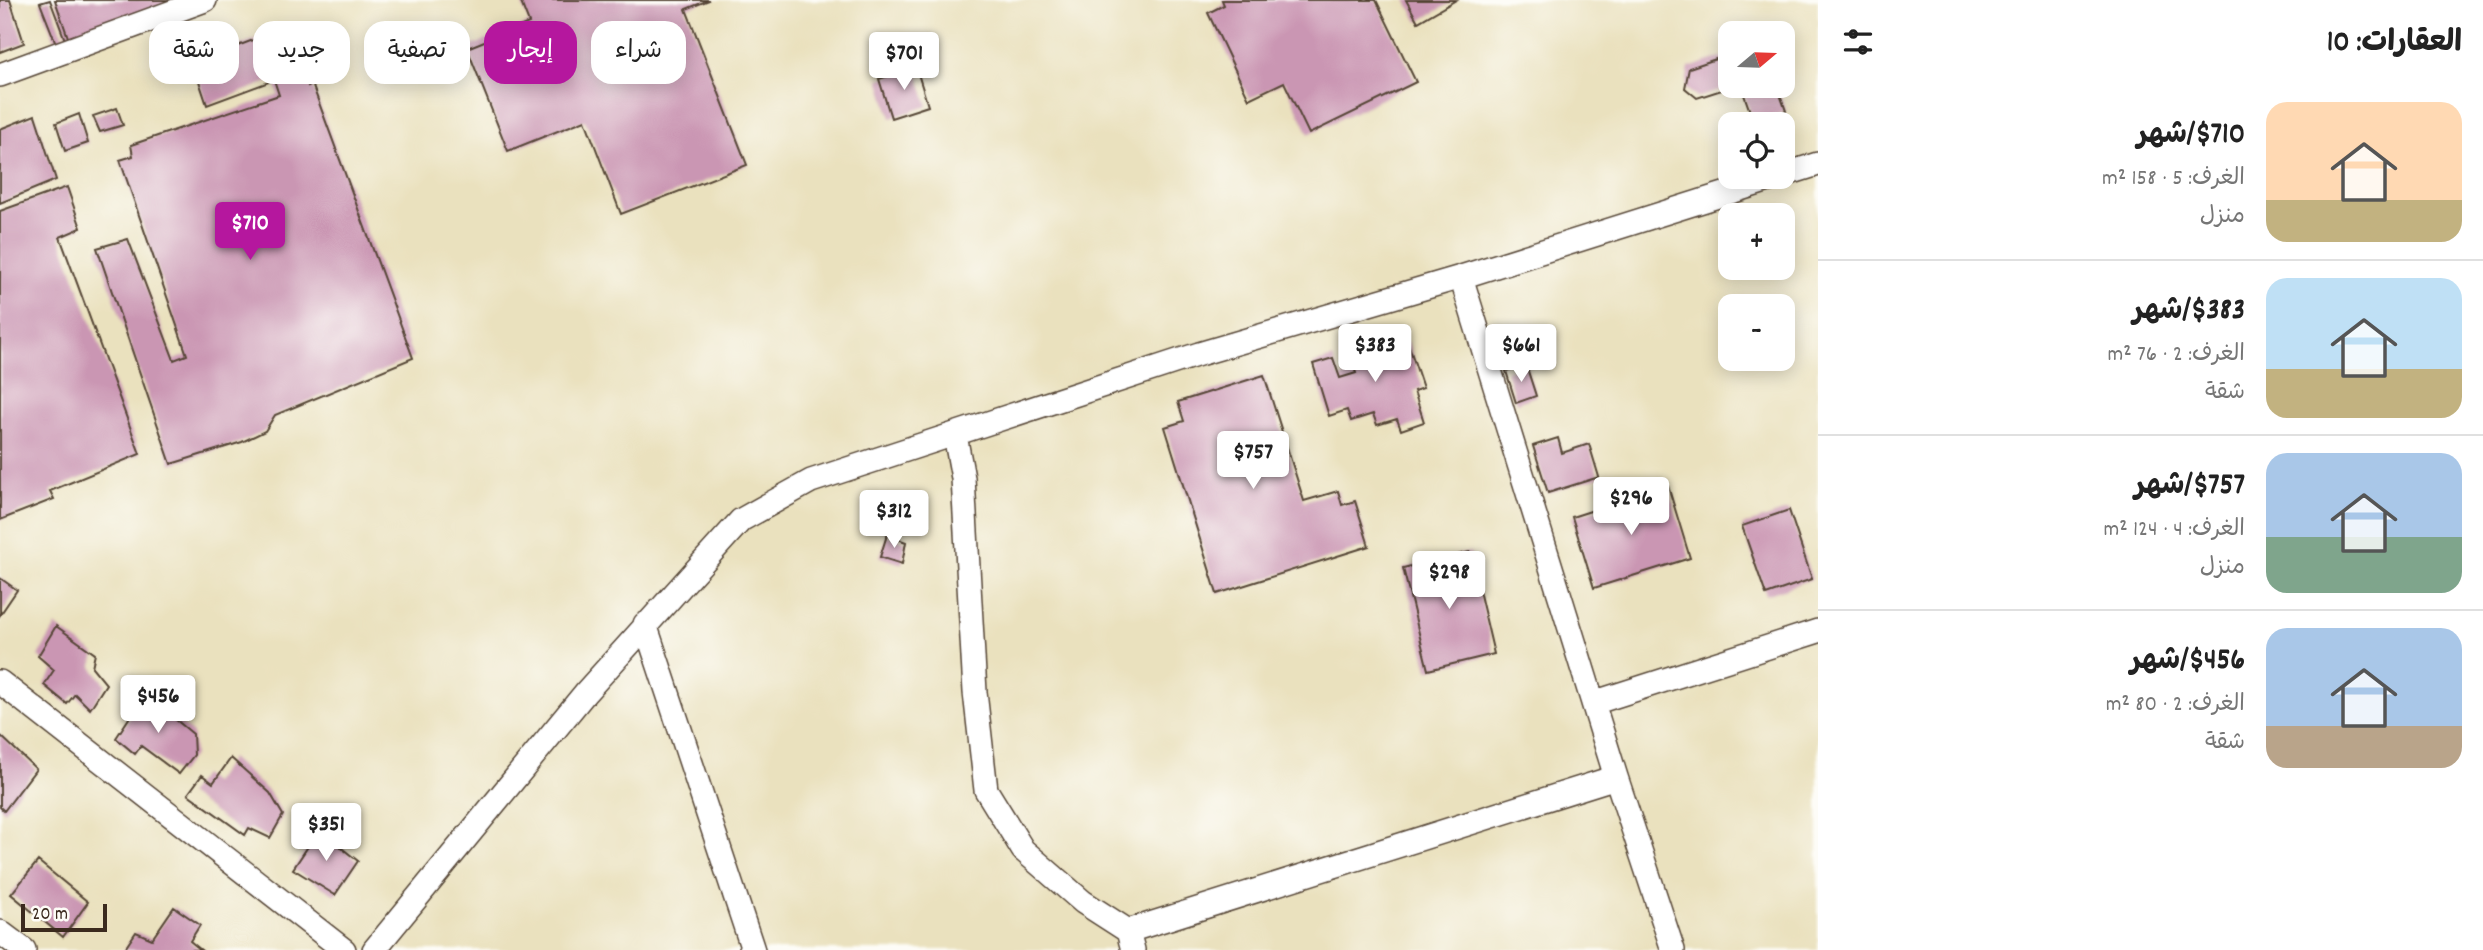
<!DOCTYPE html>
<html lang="ar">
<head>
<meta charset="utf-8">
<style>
	:root { --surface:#fff; --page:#f6f6f6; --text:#222; --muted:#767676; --line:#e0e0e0; --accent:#b5179e }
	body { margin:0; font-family:Dekko,"Playpen Sans Arabic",sans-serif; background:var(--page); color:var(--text); direction:rtl; height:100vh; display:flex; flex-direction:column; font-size:26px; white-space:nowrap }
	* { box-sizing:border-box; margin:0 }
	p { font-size:23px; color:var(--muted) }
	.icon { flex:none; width:38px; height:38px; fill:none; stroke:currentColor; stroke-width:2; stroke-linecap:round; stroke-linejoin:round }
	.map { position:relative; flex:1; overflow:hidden; direction:ltr }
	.sheet { display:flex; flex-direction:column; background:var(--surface); width:665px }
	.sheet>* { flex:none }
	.guide { position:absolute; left:21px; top:21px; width:665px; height:63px; direction:rtl; display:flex; gap:14px }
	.needle { width:46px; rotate:71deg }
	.fabs { position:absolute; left:1718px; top:21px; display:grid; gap:14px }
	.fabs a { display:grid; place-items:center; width:77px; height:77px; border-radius:14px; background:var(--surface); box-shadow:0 4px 18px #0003; font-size:35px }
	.scale { position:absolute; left:21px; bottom:18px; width:86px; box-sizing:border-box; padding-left:7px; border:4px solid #3b2a1e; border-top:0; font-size:19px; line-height:24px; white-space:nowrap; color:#3b2a1e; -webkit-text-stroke:5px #fdfcf7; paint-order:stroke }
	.price { position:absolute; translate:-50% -60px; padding:0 16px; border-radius:7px; background:#fff; color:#222; font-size:23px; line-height:46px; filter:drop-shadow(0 2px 4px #0008) }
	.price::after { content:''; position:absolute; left:50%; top:42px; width:21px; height:16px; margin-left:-10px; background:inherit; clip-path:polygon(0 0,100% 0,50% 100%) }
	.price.selected { background:var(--accent); color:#fff }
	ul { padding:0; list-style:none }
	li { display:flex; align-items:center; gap:21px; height:175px; padding:0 21px }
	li+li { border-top:2px solid var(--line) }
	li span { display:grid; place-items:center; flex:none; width:196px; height:140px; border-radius:21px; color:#555 }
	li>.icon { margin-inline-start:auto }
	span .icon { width:84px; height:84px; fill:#fffc; stroke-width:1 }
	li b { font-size:30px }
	h2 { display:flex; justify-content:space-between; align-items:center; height:84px; padding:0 21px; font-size:30px }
	.chip { padding:0 24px; border-radius:21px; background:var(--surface); box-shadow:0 4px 18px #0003; font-size:24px; line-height:63px }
	.chip.selected { background:var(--accent); color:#fff }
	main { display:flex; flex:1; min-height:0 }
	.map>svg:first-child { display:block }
	.building { fill:#ca96b3 }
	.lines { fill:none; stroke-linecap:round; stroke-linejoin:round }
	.street-casing { stroke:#554536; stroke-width:26 }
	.street { stroke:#fff; stroke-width:23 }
</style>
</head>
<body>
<main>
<section class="sheet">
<h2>العقارات: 10<svg class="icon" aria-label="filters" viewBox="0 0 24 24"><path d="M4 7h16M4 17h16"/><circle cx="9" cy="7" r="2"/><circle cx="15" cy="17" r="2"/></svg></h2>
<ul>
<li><span style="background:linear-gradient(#ffd9b3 70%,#c2b280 0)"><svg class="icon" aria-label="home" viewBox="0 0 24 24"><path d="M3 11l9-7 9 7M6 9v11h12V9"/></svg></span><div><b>$710/شهر</b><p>الغرف: 5 · 158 m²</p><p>منزل</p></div></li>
<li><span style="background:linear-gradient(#bfe0f5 65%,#c2b280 0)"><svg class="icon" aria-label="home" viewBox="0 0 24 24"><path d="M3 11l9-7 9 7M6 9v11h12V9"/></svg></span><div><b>$383/شهر</b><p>الغرف: 2 · 76 m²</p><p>شقة</p></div></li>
<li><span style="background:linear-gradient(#a9c7e8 60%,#7fa58c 0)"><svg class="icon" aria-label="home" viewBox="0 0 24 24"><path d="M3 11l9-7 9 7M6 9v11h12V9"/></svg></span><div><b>$757/شهر</b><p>الغرف: 4 · 124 m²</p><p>منزل</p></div></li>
<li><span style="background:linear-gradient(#a9c7e8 70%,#b9a48a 0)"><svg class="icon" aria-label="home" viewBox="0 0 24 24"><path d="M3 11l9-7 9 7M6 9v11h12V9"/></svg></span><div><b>$456/شهر</b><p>الغرف: 2 · 80 m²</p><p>شقة</p></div></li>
</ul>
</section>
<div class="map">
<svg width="1818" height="950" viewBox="0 0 1818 950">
	<rect width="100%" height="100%" fill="#fdfcf7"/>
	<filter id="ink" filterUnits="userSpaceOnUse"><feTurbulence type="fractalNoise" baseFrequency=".0143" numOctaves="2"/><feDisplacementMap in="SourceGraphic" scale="14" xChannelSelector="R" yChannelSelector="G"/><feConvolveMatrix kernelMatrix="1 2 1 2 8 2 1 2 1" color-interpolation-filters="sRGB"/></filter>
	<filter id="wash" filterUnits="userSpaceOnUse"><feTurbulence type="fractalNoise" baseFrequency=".00686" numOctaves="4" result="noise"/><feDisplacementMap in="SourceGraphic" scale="28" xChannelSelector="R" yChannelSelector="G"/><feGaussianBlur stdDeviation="1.57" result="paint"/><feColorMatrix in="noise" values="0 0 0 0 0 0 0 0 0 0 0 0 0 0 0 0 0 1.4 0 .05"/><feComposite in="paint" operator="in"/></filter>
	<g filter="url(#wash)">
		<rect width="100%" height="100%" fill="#eae1be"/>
		<g id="blocks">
			<!-- building -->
			<path class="building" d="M0,0H10L24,43L0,52Z
				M50,0L68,48L59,51L40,3Z
				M55,0H199L112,22L116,31L71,46Z
				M520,0H709L686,9L747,165L621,214L585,120L508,151L467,48L529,23Z
				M1222,0H1376L1416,82L1309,134L1284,82L1249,99L1208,13L1224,5Z
				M1406,0H1456L1418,22Z
				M261,37L268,54L282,49L287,59L299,54L308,86L312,84L413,358L275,415L265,431L242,442L171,464L97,248L128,239L174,360L187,355L120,160L133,156L131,145L279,95L274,80L207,105L193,63Z
				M1731,54V87L1697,98L1685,88L1689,68Z
				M916,67L928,106L891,118L879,79Z
				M1741,86H1777L1786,111L1754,123Z
				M117,108L123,125L100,132L93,116Z
				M79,114L88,143L65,151L56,123Z
				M35,115L56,180L0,203V129Z
				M67,187L81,228L60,237L140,454L50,491L54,499L0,520V211Z
				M1402,332L1405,343H1408L1423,388L1414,391L1424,422L1401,430L1397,419L1377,425L1373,414L1351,421L1347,410L1329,416L1313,364L1333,358L1340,378L1356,373L1348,350Z
				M1526,365L1536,396L1516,403L1506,371Z
				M1264,375L1304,501L1338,491L1342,505L1355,501L1369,546L1217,594L1165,427L1184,421L1178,402Z
				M1558,438L1562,453L1589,444L1599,477L1548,493L1533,446Z
				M1668,486L1690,558L1594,588L1572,517Z
				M1789,510L1812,579L1766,595L1742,526Z
				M887,535L906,542L902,564L880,557Z
				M1470,552L1494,654L1428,670L1403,568Z
				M0,578L17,590L0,615Z
				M56,626L95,654L92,667L106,684L90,709L75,694L67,704L44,685L54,670L38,656Z
				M145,694L193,734L194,755L179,774L141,746L135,754L116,738Z
				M0,735L36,769L4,811L0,807Z
				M231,758L270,793L283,815L270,838L249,828L245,835L188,794L202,775L213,783Z
				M319,830L358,861L335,895L293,869Z
				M38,861L88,902L63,937L11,894Z
				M174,907L200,925L190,941L201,950H124L136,932L152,939Z"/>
		</g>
	</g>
	<g filter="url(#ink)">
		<use href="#blocks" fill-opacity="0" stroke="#554536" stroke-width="2"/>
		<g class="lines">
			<defs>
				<path id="street" d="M0,75L205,0
					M1783,175L1818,164
					M1461,277L1616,777L1673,950
					M955,435L963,478L975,692L986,790L1023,850L1083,902L1128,931L1133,950
					M645,624L753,950
					M0,682L344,950
					M1593,703L1818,631
					M1128,931L1616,777
					M0,932L24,950
					M374,950L586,692L741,520L811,481L1199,354L1461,277L1778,177"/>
			</defs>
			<!-- street casing -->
			<use href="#street" class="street-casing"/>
			<!-- street -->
			<use href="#street" class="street"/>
		</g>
	</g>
</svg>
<div class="fabs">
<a><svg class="needle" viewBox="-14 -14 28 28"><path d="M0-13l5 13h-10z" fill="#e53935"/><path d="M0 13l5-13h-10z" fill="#767676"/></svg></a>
<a><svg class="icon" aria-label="locate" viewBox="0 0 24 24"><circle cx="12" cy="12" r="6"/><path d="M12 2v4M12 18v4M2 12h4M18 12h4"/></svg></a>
<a>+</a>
<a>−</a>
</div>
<div class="scale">20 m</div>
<b class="price" style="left:904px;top:92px">$701</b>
<b class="price selected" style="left:250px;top:262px">$710</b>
<b class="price" style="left:1375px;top:384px">$383</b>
<b class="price" style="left:1521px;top:384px">$661</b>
<b class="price" style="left:1253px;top:491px">$757</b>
<b class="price" style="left:1631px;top:537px">$296</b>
<b class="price" style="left:894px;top:550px">$312</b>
<b class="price" style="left:1449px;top:611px">$298</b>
<b class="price" style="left:158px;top:735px">$456</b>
<b class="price" style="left:326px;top:863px">$351</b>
<div class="guide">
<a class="chip">شراء</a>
<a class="chip selected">إيجار</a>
<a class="chip">تصفية</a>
<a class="chip">جديد</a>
<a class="chip">شقة</a>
</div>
</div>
</main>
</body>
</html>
